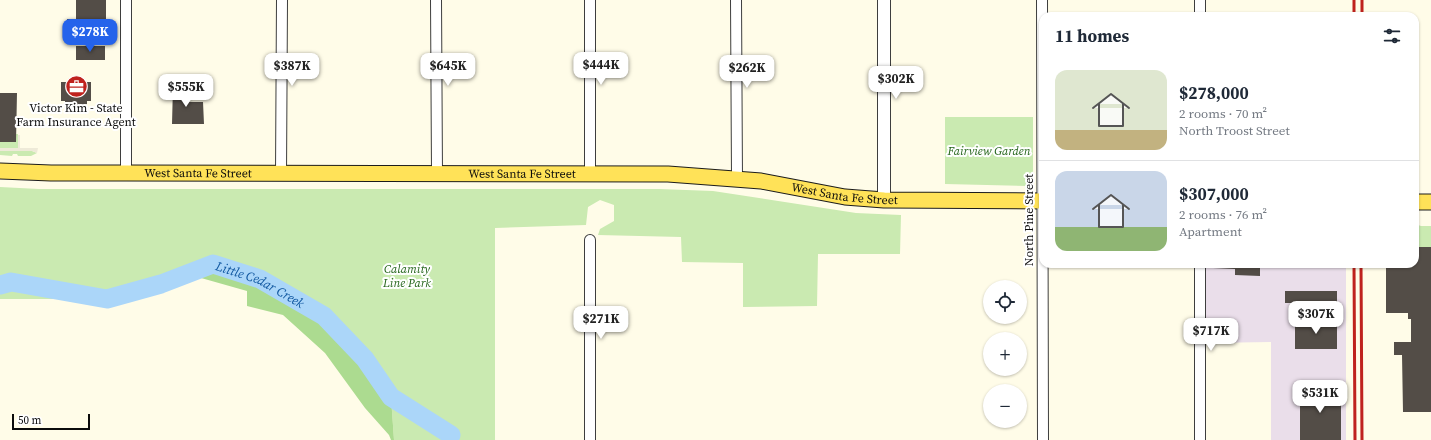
<!DOCTYPE html>
<html lang="en">
<head>
<meta charset="utf-8">
<style>
	:root { --surface:#fff; --page:#f6f6f7; --text:#1f2937; --muted:#747a83; --line:#e0e1e3; --accent:#2563eb }
	body { margin:0; font-family:"Source Serif 4",serif; background:var(--page); color:var(--text); height:100vh; display:flex; flex-direction:column; font-size:15px; white-space:nowrap }
	* { box-sizing:border-box; margin:0 }
	p { font-size:13px; color:var(--muted) }
	.icon { flex:none; width:22px; height:22px; fill:none; stroke:currentColor; stroke-width:2; stroke-linecap:round; stroke-linejoin:round }
	.map { position:relative; flex:1; overflow:hidden }
	.panel { position:absolute; left:1039px; top:12px; width:380px; height:256px; display:flex; flex-direction:column; background:var(--surface); border-radius:12px; box-shadow:0 1px 3px #0004 }
	.panel>* { flex:none }
	.controls { position:absolute; left:983px; top:280px; display:grid; gap:8px }
	.controls a { display:grid; place-items:center; width:44px; height:44px; border-radius:50%; background:var(--surface); box-shadow:0 1px 3px #0004; font-size:20px }
	.scale { position:absolute; left:12px; bottom:10px; width:78px; box-sizing:border-box; padding-left:4px; border:2px solid #0b0b0b; border-top:0; font-size:11px; line-height:14px; white-space:nowrap; color:#0b0b0b; -webkit-text-stroke:3px #fff; paint-order:stroke }
	.price { position:absolute; translate:-50% -34px; padding:0 9px; border-radius:8px; background:#fff; color:#222; font-size:13px; line-height:26px; filter:drop-shadow(0 1px 2px #0008) }
	.price::after { content:''; position:absolute; left:50%; top:24px; width:12px; height:9px; margin-left:-6px; background:inherit; clip-path:polygon(0 0,100% 0,50% 100%) }
	.price.active { background:var(--accent); color:#fff }
	ul { padding:0; list-style:none }
	li { display:flex; align-items:center; gap:12px; height:100px; padding:0 16px }
	li+li { border-top:1px solid var(--line) }
	li span { display:grid; place-items:center; flex:none; width:112px; height:80px; border-radius:12px; color:#555 }
	li>.icon { margin-inline-start:auto }
	span .icon { width:48px; height:48px; fill:#fffc; stroke-width:1 }
	li b { font-size:17px }
	h2 { display:flex; justify-content:space-between; align-items:center; height:48px; padding:0 16px; font-size:17px }
	.map>svg:first-child { display:block }
	.industrial { fill:#eadeea }
	.green { fill:#caeab1 }
	.forest { fill:#acdb90 }
	.plaza { fill:#eeead8 }
	.lines { fill:none; stroke-linecap:round; stroke-linejoin:round }
	.river { stroke:#abd6f9; stroke-width:19 }
	.building { fill:#534d47 }
	.minor-casing { stroke:#3e3e3e; stroke-width:12 }
	.tertiary-casing { stroke:#3e3e3e; stroke-width:14 }
	.primary-casing { stroke:#1c1c1c; stroke-width:17 }
	.minor { stroke:#fff; stroke-width:10 }
	.tertiary { stroke:#fff; stroke-width:12 }
	.primary { stroke:#ffe258; stroke-width:15 }
	.rail { stroke:#bf221e; stroke-width:3 }
	.labels { text-anchor:middle; stroke-width:4; stroke-linejoin:round; paint-order:stroke }
	.poi-label { font-size:12px; fill:#0b0b0b; stroke:#fff }
	.park-label { font-size:12px; font-style:italic; fill:#236419; stroke:#fff }
	.street-label { font-size:12px; fill:#0b0b0b; stroke:#fff }
	.water-label { font-size:13px; font-style:italic; fill:#1057a0; stroke:#fff }
</style>
</head>
<body>
<div class="map">
<svg width="1431" height="440" viewBox="0 0 1431 440">
	<rect width="100%" height="100%" fill="#fffce8"/>
	<!-- industrial -->
	<path class="industrial" d="M1205,264H1346V440H1271V342L1206,343Z"/>
	<!-- green -->
	<path class="green" d="M945,117H1033V177L1026,186L945,184Z
		M16,134H18V148H0V142H16Z
		M0,151H32L37,153L31,156H18L17,154H13L12,156L0,155Z
		M0,187L39,189H659L713,191L856,213L901,215L900,254H818L817,306L743,307V263L682,262L681,237L598,235L600,229L614,221V205L600,200L588,207L586,225L495,228V440H394L391,397L260,279L214,264L161,284L107,299H0Z
		M1415,224L1421,226H1431V247H1415Z"/>
	<!-- forest -->
	<path class="forest" d="M213,264L260,279L324,316L365,359L391,397L394,440H391L389,435L365,408L325,353L283,315L247,306V291L187,274Z"/>
	<!-- plaza -->
	<path class="plaza" d="M18,135H20V148H38L37,153L32,151H0V148H18Z"/>
	<g class="lines">
		<!-- river -->
		<path class="river" id="s1" d="M0,285L11,282L107,299L161,284L213,264L260,279L324,316L365,359L391,397L451,435"/>
	</g>
	<!-- building -->
	<path class="building" d="M76,0H106V31H67V19H76Z
		M76,46H105V60H76Z
		M61,82H91V101H87V104L83,105L65,104V101H61Z
		M173,86H189V102H203L204,124H172Z
		M0,93H17L16,142H0Z
		M1415,247H1431V412H1403L1402,355H1394V342H1411V319H1408V313H1386V264H1415Z
		M1213,264H1260V276L1235,275V269L1213,268Z
		M1285,291H1337V303H1285Z
		M1295,321H1337V349H1295Z
		M1300,389H1341V440H1300Z"/>
	<g class="lines">
		<defs>
			<path id="minor" d="M126,0V173
				M436,0L437,173
				M590,0V173
				M736,0L737,178
				M1042,0L1043,440
				M1200,0V16
				M281,174L282,0
				M590,240V440
				M1200,440V264"/>
			<path id="tertiary" d="M884,200V0"/>
			<g id="primary">
				<path id="s2" d="M0,171L51,173H126L668,174L761,181L845,197L884,200L1043,201"/>
				<path d="M1415,202H1431"/>
			</g>
		</defs>
		<!-- minor casing -->
		<use href="#minor" class="minor-casing"/>
		<!-- tertiary casing -->
		<use href="#tertiary" class="tertiary-casing"/>
		<!-- primary casing -->
		<use href="#primary" class="primary-casing"/>
		<!-- minor -->
		<use href="#minor" class="minor"/>
		<!-- tertiary -->
		<use href="#tertiary" class="tertiary"/>
		<!-- primary -->
		<use href="#primary" class="primary"/>
		<!-- rail -->
		<path class="rail" d="M1354,16V0
			M1362,16V0
			M1354,264L1355,440
			M1361,264L1362,440"/>
	</g>
	<!-- icons -->
	<defs>
		<symbol id="office-disc" viewBox="-11 -11 22 22"><circle r="9.5" fill="#bf221e" stroke="#fff"/><path d="M-6-3h4V-5.5h4V-3h4V5H-6ZM-1-4.5V-3h2v-1.5ZM-6 0V1H6V0Z" fill="#fff"/></symbol>
	</defs>
	<g fill-rule="evenodd">
		<use href="#office-disc" x="64" y="74" width="25" height="25"/>
	</g>
	<g class="labels">
		<!-- poi labels -->
		<g class="poi-label">
			<text x="76" y="112">Victor Kim - State<tspan x="76" dy="14">Farm Insurance Agent</tspan></text>
		</g>
		<!-- park labels -->
		<g class="park-label">
			<text x="989" y="155">Fairview Garden</text>
			<text x="407" y="273">Calamity<tspan x="407" dy="14">Line Park</tspan></text>
		</g>
		<!-- street labels -->
		<g class="street-label">
			<text dy="4" stroke="none"><textPath href="#s2" startOffset="522">West Santa Fe Street</textPath></text>
			<text dy="4" stroke="none"><textPath href="#s2" startOffset="198">West Santa Fe Street</textPath></text>
			<text dy="4" stroke="none"><textPath href="#s2" startOffset="846">West Santa Fe Street</textPath></text>
			<text transform="translate(1029 220) rotate(-90)" y="4">North Pine Street</text>
		</g>
		<!-- water labels -->
		<g class="water-label">
			<text dy="5" stroke="none"><textPath href="#s1" startOffset="272">Little Cedar Creek</textPath></text>
		</g>
	</g>
</svg>
<div class="controls">
<a><svg class="icon" aria-label="locate" viewBox="0 0 24 24"><circle cx="12" cy="12" r="6"/><path d="M12 2v4M12 18v4M2 12h4M18 12h4"/></svg></a>
<a>+</a>
<a>−</a>
</div>
<div class="scale">50 m</div>
<b class="price active" style="left:90px;top:53px">$278K</b>
<b class="price" style="left:601px;top:86px">$444K</b>
<b class="price" style="left:292px;top:87px">$387K</b>
<b class="price" style="left:448px;top:87px">$645K</b>
<b class="price" style="left:747px;top:89px">$262K</b>
<b class="price" style="left:896px;top:100px">$302K</b>
<b class="price" style="left:186px;top:108px">$555K</b>
<b class="price" style="left:1316px;top:335px">$307K</b>
<b class="price" style="left:601px;top:340px">$271K</b>
<b class="price" style="left:1211px;top:352px">$717K</b>
<b class="price" style="left:1320px;top:414px">$531K</b>
<section class="panel">
<h2>11 homes<svg class="icon" aria-label="filters" viewBox="0 0 24 24"><path d="M4 7h16M4 17h16"/><circle cx="9" cy="7" r="2"/><circle cx="15" cy="17" r="2"/></svg></h2>
<ul>
<li><span style="background:linear-gradient(#dfe7d0 75%,#c2b280 0)"><svg class="icon" aria-label="home" viewBox="0 0 24 24"><path d="M3 11l9-7 9 7M6 9v11h12V9"/></svg></span><div><b>$278,000</b><p>2 rooms · 70 m²</p><p>North Troost Street</p></div></li>
<li><span style="background:linear-gradient(#c9d6e8 70%,#8fb573 0)"><svg class="icon" aria-label="home" viewBox="0 0 24 24"><path d="M3 11l9-7 9 7M6 9v11h12V9"/></svg></span><div><b>$307,000</b><p>2 rooms · 76 m²</p><p>Apartment</p></div></li>
</ul>
</section>
</div>
</body>
</html>
